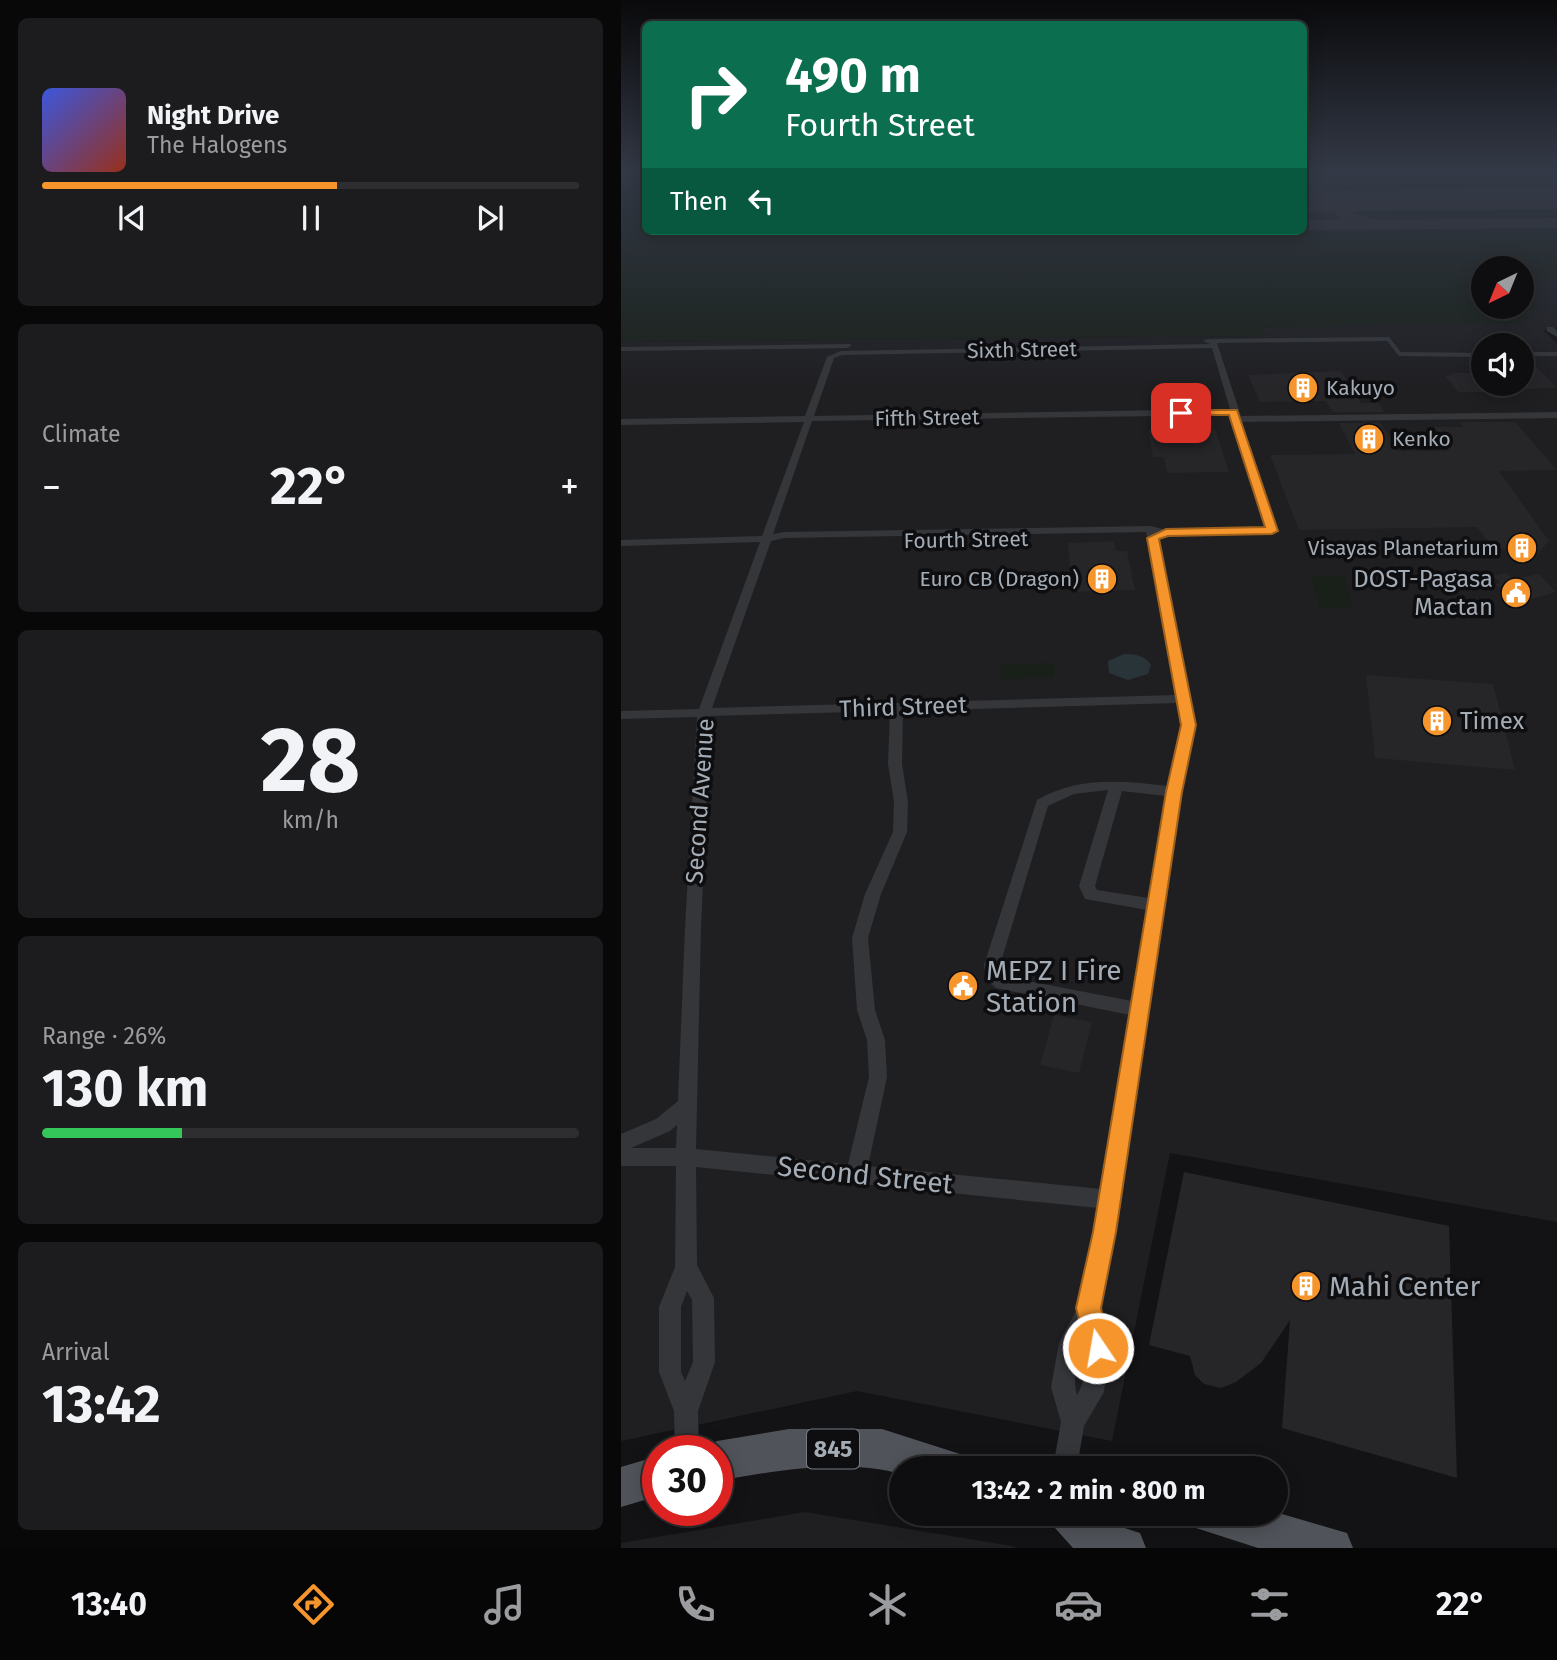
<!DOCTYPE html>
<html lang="en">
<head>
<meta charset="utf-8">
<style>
  :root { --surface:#0e0e10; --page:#1c1c1e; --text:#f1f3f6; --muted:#9b9c9f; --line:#2e2e30; --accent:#f5952b }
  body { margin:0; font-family:"Fira Sans",sans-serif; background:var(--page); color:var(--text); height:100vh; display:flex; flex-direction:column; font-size:26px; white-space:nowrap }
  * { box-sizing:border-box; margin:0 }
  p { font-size:23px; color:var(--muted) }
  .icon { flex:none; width:38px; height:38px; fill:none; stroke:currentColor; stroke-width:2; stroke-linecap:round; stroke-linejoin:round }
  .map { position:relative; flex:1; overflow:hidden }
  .details { display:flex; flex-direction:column; gap:18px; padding:18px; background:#080809; width:621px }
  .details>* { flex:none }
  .hud { position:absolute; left:21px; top:21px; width:665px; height:214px; border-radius:10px; box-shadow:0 4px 18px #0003,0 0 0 2px var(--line); background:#0b6e4f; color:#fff; overflow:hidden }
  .needle { width:46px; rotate:223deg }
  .tools { position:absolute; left:850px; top:256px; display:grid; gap:14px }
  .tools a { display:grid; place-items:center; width:63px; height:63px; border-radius:50%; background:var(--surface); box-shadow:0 4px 18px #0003,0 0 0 2px var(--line); font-size:35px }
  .speed { position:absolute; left:21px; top:1435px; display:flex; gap:14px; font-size:35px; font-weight:700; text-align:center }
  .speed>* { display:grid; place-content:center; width:91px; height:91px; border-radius:50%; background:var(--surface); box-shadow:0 4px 18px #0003,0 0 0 2px var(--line); line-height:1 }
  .speed .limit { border:10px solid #d22; background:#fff; color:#111 }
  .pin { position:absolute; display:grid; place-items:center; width:60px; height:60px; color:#fff; margin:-30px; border-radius:14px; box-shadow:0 4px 10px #0006 }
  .me { position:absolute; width:77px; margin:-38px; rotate:348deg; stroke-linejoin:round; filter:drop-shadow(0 0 5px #0008) }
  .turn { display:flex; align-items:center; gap:24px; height:147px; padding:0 28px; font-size:32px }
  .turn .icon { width:91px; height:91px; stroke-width:2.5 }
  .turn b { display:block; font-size:49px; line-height:60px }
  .then { display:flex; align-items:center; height:66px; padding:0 28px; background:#0003; gap:14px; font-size:26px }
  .big { font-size:52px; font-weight:700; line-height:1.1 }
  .details .tile { flex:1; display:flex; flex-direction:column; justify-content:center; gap:10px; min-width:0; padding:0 24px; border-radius:10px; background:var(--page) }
  .details .dial { align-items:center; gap:0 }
  .dial b { font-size:91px; line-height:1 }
  .song { display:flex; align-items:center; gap:21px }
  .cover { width:84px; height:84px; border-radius:10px; background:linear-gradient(135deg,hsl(230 70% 55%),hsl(10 70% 35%)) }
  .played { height:7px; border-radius:4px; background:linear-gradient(90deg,var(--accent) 55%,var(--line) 55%) }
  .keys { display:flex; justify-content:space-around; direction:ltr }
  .heat { display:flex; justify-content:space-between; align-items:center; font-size:38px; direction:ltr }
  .charge { height:10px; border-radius:5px; background:linear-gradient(90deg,#34c759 26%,var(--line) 0) }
  .trip { position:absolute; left:268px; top:1456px; width:399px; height:70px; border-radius:35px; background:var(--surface); box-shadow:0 4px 18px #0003,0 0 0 2px var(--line); font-weight:700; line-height:70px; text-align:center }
  .tabs { display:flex; height:112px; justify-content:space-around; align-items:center; background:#060606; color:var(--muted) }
  .tabs .icon { width:49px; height:49px }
  .tabs .active { color:var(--accent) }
  .tabs b { font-size:32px; color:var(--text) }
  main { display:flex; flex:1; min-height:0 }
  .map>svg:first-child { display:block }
  .built { fill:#1f1f22; fill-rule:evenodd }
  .green { fill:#192019 }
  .water { fill:#293439 }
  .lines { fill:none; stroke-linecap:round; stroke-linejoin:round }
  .taxiway { fill:#2d2e32; fill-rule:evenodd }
  .runway { fill:#2d2e32; fill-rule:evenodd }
  .building { fill:#262629 }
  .street { fill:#34363a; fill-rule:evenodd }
  .primary { fill:#505359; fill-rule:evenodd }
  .route { fill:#f5952b; stroke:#9f611c; stroke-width:2 }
  .labels { text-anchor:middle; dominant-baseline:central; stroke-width:7; stroke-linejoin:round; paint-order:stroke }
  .far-street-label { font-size:21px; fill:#a4acb6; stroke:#0e0e10 }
  .far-poi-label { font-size:21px; fill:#a4acb6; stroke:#0e0e10; text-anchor:start }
  .shield { fill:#0e0e10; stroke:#777d84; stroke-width:2 }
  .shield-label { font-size:23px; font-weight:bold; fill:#a4acb6 }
  .poi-label { font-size:24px; fill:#a4acb6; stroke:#0e0e10; text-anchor:end }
  .street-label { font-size:24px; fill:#a4acb6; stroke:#0e0e10 }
  .near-poi-label { font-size:28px; fill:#a4acb6; stroke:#0e0e10; text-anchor:start }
  .near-street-label { font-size:28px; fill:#a4acb6; stroke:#0e0e10 }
</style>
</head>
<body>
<main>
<section class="details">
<div class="tile">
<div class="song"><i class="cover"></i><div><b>Night Drive</b><p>The Halogens</p></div></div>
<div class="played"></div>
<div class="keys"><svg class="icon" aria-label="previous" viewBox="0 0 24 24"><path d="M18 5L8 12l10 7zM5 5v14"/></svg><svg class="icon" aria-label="pause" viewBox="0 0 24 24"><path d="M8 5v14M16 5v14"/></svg><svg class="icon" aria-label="next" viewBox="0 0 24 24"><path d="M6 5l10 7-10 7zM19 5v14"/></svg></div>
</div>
<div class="tile"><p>Climate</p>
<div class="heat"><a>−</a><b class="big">22°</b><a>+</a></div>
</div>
<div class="tile dial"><b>28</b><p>km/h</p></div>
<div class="tile"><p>Range · 26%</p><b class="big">130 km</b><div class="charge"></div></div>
<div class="tile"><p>Arrival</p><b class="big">13:42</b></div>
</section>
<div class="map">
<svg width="936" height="1548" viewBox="0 0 936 1548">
  <rect width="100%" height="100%" fill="#131315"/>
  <path class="built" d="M0 172H24V231H682L683 172H936V329L922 330 936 343V1222L549 1153 491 1441 236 1391 0 1441V342L644 336 0 340ZM863 268H901V306H863ZM863 345H901V383H863Z
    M184 1512 391 1546 396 1548H0V1543Z"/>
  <path class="green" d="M0 172H24V231L384 233 936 228V279H901V268H863V306H901V290L918 306 903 313 911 322 642 328 644 336 0 342Z
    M698 172H936V194H732L704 183Z
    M936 203V218C900 218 759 228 735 211L746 206 771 205Z
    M690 576H723L732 607H698Z
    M433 663V678L379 679 380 664Z"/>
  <path class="water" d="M503 654C513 654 524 655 530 665L527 674 507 680 488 673 487 661Z"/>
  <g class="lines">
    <path class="taxiway" d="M682 172H692L729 213 755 220 936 218V228L682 230V220H720L682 178Z"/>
    <path class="runway" d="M936 187V209L682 212V190Z"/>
  </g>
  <path class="building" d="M901 360H909L936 388 901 389Z
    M720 371 740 403H758L763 412H712L704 401 639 402 627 375Z
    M830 373H863V387L867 392H837L824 376 832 375Z
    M592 422 608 472 546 473 543 457H532L527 430H541L539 423Z
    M839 422H894L936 470 878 471 928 541 912 559 870 545 856 527 678 530 649 455 734 454 718 423H760L777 451H828L813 427H843Z
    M493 541 495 551H506L514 590 451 592 447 543Z
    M885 573 893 579 918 574 935 592 900 602 873 584 880 583 871 576Z
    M745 675 872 684 894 770 754 758Z
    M433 1015 471 1022 458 1073 419 1065Z
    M563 1172 828 1226 836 1478 661 1428 669 1320 640 1363 615 1382 600 1388 583 1384 574 1375 569 1356 528 1345Z"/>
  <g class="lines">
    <path class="street" d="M926 327H932L936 331V337L926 331Z
      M768 337 780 352 863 353V357L778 356 766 341 596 343 620 416 936 412V418L621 422 656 531 655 533 545 536 536 534 575 725 560 792 493 1232 479 1308 488 1348 483 1392 463 1426 456 1468H432L440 1422 430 1387 438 1343 458 1305 477 1208 75 1167 76 1265 93 1298 94 1362 77 1411 78 1451H54L53 1411 38 1372V1307L54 1267 55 1166H0V1134L35 1119 57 1101 64 928 76 717 0 719V711L78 709 139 542 0 546V540L141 536 183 422 0 425V419L184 416 206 357 220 351 589 344 582 341 586 339ZM591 348 609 409 193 416 213 358 221 355ZM611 415 645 528 545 530 530 526 163 532 152 534 191 421ZM525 532 556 695 91 708 150 541 163 538ZM557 703 561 725 547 786C501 781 458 776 416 800L363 965 366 981 375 988 509 1015 480 1189 247 1166 266 1077 264 1040 254 1010 247 938 260 894 286 832 287 802 281 764 282 711ZM269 711 267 764 273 802 272 832 244 894 231 938 236 1010 246 1040 248 1077 227 1164 75 1149 80 928 89 716ZM487 790 458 886 464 899 526 910 511 1001 386 977 380 973 379 965 427 806 453 794ZM501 791 545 796 528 898 476 890 474 886ZM56 1125 55 1148H10L49 1131ZM66 1291 71 1300 72 1362 64 1381 60 1372V1307ZM464 1338C467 1354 465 1381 456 1395 451 1380 456 1352 464 1338Z
      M229 344 230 346 226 348 0 351V347Z
      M901 352H936V356H901Z"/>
    <path class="primary" d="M168 1429H261L339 1454 345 1468H280V1474C224 1458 153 1471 96 1481V1451H81L96 1441Z
      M37 1456V1496L0 1507V1467Z
      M654 1512 726 1533 732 1548H637L575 1528 569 1514Z
      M428 1514H476L485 1522 519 1533 525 1548H452L434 1528Z"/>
  </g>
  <linearGradient id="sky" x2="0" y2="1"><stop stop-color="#0a0a0c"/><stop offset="0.44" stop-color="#333946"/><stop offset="1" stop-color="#333946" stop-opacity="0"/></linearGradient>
  <rect width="936" height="389" fill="url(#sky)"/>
  <path class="route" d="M560 410H616L657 531 651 534 547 536 538 539 575 725 561 792 495 1232 480 1308 490 1348 486 1357 477 1361 468 1357 455 1308 472 1232 545 792 560 725 526 538 545 529 644 527 608 415H556Z"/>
  <defs>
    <g id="building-disc" transform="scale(1.575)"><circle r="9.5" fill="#f5952b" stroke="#0e0e10"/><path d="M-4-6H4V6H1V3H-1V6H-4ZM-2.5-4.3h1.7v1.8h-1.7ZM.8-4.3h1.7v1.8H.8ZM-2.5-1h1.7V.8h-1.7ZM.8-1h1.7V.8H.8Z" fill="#fff"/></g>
    <g id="civic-disc" transform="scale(1.575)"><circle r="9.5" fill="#f5952b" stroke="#0e0e10"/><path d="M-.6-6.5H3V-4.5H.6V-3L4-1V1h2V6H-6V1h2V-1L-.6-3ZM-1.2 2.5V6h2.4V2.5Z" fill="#fff"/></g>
  </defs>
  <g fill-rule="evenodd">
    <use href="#building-disc" x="682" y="388"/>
    <use href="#building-disc" x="748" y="439"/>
    <use href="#building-disc" x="901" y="548"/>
    <use href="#building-disc" x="481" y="579"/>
    <use href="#civic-disc" x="895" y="593"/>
    <use href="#building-disc" x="816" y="721"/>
    <use href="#civic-disc" x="342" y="986"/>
    <use href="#building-disc" x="685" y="1286"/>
  </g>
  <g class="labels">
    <g class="far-street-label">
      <text transform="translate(401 350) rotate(-1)">Sixth Street</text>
      <text transform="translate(306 418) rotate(-1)">Fifth Street</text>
      <text transform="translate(345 540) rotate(-1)">Fourth Street</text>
    </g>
    <g class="far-poi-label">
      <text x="705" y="388">Kakuyo</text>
      <text x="771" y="439">Kenko</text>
      <text x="878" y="548" text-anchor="end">Visayas Planetarium</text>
      <text x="458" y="579" text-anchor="end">Euro CB (Dragon)</text>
    </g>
    <rect class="shield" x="186" y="1429.5" width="52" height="39" rx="5"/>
    <g class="shield-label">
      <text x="212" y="1449">845</text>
    </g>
    <g class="poi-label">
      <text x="872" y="579">DOST-Pagasa<tspan x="872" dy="28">Mactan</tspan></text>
      <text x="839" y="721" text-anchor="start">Timex</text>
    </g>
    <g class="street-label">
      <text transform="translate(282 707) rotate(-2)">Third Street</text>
      <text transform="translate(79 801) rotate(-86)">Second Avenue</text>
    </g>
    <g class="near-poi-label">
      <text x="365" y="970">MEPZ I Fire<tspan x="365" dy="32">Station</tspan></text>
      <text x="708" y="1286">Mahi Center</text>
    </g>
    <g class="near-street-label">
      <text transform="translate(244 1175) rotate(6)">Second Street</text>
    </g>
  </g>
</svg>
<div class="tools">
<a><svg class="needle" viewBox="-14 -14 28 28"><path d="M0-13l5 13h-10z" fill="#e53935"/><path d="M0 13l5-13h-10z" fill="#9b9c9f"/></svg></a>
<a><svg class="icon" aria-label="sound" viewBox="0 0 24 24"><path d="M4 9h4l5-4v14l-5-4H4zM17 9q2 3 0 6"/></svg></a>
</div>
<div class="speed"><div class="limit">30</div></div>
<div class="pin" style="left:560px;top:413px;background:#d93025"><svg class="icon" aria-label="arrive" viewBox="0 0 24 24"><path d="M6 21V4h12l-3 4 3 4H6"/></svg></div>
<svg class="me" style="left:477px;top:1348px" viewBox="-20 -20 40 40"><circle r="17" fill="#f5952b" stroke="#fff" stroke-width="3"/><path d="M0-11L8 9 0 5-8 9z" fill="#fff"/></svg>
<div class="trip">13:42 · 2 min · 800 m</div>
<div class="hud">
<div class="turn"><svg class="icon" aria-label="right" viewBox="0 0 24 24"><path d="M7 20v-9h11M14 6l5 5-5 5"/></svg><div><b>490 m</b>Fourth Street</div></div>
<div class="then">Then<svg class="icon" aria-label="left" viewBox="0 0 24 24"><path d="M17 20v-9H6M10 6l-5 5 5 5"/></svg></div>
</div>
</div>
</main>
<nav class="tabs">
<b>13:40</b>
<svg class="icon active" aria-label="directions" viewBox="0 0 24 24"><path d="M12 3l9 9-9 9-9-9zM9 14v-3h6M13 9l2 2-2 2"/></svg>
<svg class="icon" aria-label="music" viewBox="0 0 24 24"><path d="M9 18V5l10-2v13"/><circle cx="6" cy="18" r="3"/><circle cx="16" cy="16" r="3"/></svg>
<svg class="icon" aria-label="phone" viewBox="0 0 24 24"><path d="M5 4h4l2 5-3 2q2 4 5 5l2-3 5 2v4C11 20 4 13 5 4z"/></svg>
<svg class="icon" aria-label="climate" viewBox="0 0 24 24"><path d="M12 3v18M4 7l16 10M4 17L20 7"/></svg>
<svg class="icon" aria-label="car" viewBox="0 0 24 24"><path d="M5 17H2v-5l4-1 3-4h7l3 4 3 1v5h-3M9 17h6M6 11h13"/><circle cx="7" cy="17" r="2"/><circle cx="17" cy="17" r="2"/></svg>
<svg class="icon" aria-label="filters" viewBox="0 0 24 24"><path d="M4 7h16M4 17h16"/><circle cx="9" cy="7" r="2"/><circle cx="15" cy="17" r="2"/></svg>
<b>22°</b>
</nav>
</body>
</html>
